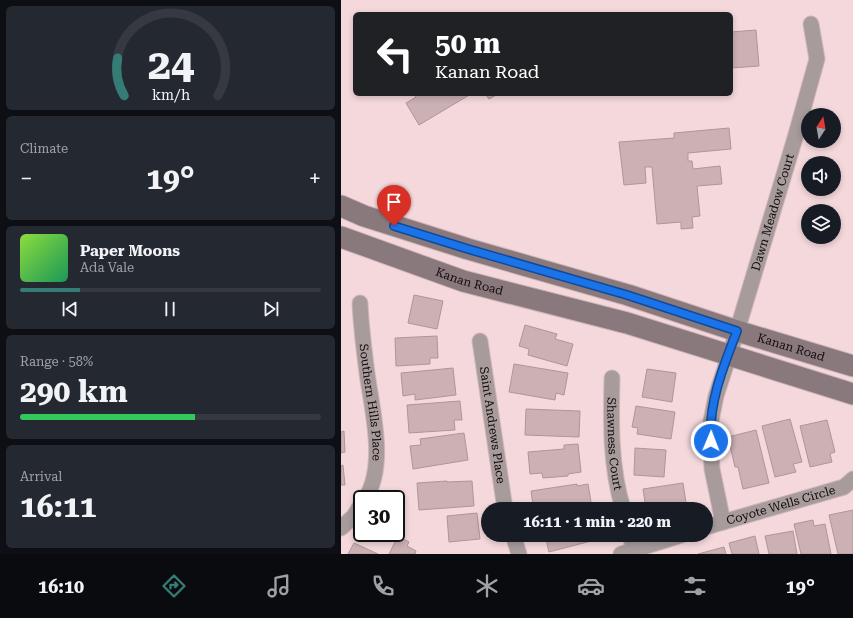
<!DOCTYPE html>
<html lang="en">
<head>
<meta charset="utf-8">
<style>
  :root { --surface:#171b24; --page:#242831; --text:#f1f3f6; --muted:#9ea1a6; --line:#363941; --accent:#347c75 }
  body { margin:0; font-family:"Roboto Serif",serif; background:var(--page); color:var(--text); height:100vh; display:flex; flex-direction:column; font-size:15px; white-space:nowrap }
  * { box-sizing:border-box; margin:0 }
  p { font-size:13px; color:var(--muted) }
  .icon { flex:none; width:22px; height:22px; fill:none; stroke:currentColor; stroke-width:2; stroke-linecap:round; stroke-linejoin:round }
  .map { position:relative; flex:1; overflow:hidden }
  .panel { display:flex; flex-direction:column; gap:6px; padding:6px; background:#0d0f14; width:341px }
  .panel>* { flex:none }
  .banner { position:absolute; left:12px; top:12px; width:380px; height:84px; border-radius:6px; box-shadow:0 2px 6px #0003; background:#202124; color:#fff; overflow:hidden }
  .needle { width:26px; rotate:11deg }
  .buttons { position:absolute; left:460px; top:108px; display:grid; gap:8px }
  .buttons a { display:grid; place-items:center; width:40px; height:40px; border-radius:50%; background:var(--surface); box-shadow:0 2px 6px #0003; font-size:20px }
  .speed { position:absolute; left:12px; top:490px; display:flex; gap:8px; font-size:20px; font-weight:700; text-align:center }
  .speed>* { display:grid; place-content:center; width:52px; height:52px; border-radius:50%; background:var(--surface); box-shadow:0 2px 6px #0003; line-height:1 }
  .speed .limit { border:2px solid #111; border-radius:6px; background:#fff; color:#111 }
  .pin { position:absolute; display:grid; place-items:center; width:34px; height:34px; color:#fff; margin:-41px -17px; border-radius:50% 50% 50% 0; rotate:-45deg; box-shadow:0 0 4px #0007 }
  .pin .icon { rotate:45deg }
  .me { position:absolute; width:44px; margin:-22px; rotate:1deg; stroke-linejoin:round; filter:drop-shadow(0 0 3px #0008) }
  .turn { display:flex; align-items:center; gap:14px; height:84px; padding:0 16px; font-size:18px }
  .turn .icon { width:52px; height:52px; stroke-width:2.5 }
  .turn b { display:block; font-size:28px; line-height:34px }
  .big { font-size:30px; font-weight:700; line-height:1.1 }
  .panel .tile { flex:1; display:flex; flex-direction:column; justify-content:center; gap:6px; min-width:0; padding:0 14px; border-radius:6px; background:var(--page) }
  .panel .dial { align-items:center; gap:0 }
  .dial svg { height:104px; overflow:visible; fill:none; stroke:var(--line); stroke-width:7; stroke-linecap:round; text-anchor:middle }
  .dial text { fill:var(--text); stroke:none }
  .song { display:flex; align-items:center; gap:12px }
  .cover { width:48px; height:48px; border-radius:6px; background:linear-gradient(135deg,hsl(90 70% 55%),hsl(150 70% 35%)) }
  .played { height:4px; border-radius:2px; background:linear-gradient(90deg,var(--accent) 20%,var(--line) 20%) }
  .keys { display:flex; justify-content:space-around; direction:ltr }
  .heat { display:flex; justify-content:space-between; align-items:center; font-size:22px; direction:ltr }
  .charge { height:6px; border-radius:3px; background:linear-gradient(90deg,#34c759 58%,var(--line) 0) }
  .trip { position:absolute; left:140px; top:502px; width:232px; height:40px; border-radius:20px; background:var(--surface); box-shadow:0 2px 6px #0003; font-weight:700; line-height:40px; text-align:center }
  .tab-bar { display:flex; height:64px; justify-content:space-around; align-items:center; background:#090b0e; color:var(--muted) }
  .tab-bar .icon { width:28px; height:28px }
  .tab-bar .on { color:var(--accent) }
  .tab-bar b { font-size:18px; color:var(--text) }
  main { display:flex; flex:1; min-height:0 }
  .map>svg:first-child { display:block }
  .building { fill:#cbb0b4; stroke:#af9599 }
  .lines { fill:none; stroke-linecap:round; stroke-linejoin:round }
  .street-casing { stroke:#d0b7bb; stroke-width:17 }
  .secondary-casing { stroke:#d0b7bb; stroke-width:23 }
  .street { stroke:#a79b9c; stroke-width:15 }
  .secondary { stroke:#8a797c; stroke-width:21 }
  .route-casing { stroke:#114b97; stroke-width:10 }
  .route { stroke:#1a73e8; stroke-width:7 }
  .labels { text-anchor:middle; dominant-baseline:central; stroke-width:3; stroke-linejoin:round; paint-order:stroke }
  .street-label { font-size:12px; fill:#12090b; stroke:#fff }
</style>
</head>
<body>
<main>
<section class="panel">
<div class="tile dial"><svg viewBox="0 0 100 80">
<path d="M14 69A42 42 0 1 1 86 69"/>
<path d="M14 69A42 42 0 0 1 9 40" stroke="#347c75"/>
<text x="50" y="56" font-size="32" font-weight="700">24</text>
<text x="50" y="72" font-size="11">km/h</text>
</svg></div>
<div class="tile"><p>Climate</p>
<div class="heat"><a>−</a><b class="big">19°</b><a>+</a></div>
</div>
<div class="tile">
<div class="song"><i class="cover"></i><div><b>Paper Moons</b><p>Ada Vale</p></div></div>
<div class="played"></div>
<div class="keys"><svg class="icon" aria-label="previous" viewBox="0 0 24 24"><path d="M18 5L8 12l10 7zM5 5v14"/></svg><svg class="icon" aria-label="pause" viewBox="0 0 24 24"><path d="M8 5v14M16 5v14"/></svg><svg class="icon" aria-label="next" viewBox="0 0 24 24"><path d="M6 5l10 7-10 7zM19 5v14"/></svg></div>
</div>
<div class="tile"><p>Range · 58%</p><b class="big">290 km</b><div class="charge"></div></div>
<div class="tile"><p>Arrival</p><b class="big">16:11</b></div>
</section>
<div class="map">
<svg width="512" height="554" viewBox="0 0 512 554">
  <rect width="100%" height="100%" fill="#f4d8dc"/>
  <path class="building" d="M415 30 418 66 390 68V32Z
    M73 94H130L78 125 65 103 75 97Z
    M144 94H157L148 99Z
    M388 128 390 149 347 153V161H351L352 169 379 166 381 184 356 186 359 216 351 217 352 228 340 229V222L316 224 311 167H304L305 183 283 185 278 142 333 138V133Z
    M73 295 102 301 96 329 67 323Z
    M184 325 216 334 214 339 232 344 226 366 187 355 188 349 178 346Z
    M96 336 97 358H89V364L55 366 54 338Z
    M173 364 227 373 223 395 215 393 214 400 168 392Z
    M112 368 115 395 74 400V394L62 396 60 373Z
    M306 369 335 373 331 402 301 397Z
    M119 401 121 420H113L114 430 68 433 66 405Z
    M295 406 334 412 330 439 296 434 297 428 291 427Z
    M185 409 239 411 238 437 184 435Z
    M449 419 461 462 452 464 455 472 434 477 421 426Z
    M486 420 494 452 489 454 491 462 469 467 459 426Z
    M415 430 428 483 402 489 397 467H394L387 437Z
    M3 431 4 452 0 453V432Z
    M123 433 127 460 72 469 69 446 80 445 79 439Z
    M237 444 240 472 227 474V476L202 478 201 473 189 474 187 452 223 449V445Z
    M294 448 325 450 323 477 293 475Z
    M2 465 4 485H0V466Z
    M106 481V482L131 481 133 506 78 510 76 483Z
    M342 483 346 509H305L302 489Z
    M236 484V486L247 484 251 508 198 509 197 504 192 505 190 491Z
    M512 510V554H497L488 515Z
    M136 513 139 539 108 542 106 516Z
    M472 520 473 526 484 524 490 554H460L453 524Z
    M452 531 456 554H428L424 536Z
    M204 535H257L258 539 208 552Z
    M57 536 68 542 66 546 75 551 74 554H48Z
    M414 536 418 554H391L388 543Z
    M13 543 37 554H7Z
    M383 547 385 554H357Z"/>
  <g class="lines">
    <g class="street-casing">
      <g id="street">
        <path id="s1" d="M19 303C20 327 23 350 26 373 31 410 46 466 24 499"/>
        <path id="s2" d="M139 341 164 509"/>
        <path id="s3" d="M271 378C270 423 269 465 282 509"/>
        <path id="s4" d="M382 522 371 469 369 426 375 396 396 331 454 138 476 59 470 24"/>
        <path id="s5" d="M365 527 503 487 512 479"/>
        <path d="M0 528 13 516 21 503"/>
        <path d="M172 535 178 554"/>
        <path d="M289 535 293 550"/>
        <path d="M280 554 341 535"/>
      </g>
    </g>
    <g class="secondary-casing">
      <g id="secondary">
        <path id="s6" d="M0 206 23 216 127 249 287 295 396 331 512 366"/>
        <path id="s7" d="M0 237 122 281 286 323 512 394"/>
      </g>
    </g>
    <use href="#street" class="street"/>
    <use href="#secondary" class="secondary"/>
  </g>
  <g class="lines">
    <g class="route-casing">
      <path id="route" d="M53 226 127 249 286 295 396 331C383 365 367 403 370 441"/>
    </g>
    <use href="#route" class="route"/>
  </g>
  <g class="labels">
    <g class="street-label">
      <text stroke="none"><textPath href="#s4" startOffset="320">Dawn Meadow Court</textPath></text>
      <text stroke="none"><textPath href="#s7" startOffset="136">Kanan Road</textPath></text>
      <text stroke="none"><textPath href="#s6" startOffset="472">Kanan Road</textPath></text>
      <text stroke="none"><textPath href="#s1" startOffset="100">Southern Hills Place</textPath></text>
      <text stroke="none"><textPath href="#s2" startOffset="85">Saint Andrews Place</textPath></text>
      <text stroke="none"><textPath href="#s3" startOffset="66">Shawness Court</textPath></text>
      <text stroke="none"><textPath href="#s5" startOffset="78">Coyote Wells Circle</textPath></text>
    </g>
  </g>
</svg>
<div class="buttons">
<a><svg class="needle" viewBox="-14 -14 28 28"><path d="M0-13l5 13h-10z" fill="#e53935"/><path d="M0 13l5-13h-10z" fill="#9ea1a6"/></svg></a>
<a><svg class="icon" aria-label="sound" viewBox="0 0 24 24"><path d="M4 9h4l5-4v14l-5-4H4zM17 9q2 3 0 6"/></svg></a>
<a><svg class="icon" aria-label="layers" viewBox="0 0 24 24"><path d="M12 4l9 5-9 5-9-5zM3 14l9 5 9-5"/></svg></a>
</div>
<div class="speed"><div class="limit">30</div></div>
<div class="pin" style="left:53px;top:226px;background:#d93025"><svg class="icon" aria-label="arrive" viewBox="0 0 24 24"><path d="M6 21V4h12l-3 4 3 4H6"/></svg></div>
<svg class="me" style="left:370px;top:441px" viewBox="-20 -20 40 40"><circle r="17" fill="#1a73e8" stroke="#fff" stroke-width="3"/><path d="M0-11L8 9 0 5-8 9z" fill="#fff"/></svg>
<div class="trip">16:11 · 1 min · 220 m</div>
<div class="banner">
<div class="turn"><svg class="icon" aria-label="left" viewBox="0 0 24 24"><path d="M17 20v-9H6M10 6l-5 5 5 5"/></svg><div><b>50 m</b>Kanan Road</div></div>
</div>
</div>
</main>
<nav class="tab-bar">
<b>16:10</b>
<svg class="icon on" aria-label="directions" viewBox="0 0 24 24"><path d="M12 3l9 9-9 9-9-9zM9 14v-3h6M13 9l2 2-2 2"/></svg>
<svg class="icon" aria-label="music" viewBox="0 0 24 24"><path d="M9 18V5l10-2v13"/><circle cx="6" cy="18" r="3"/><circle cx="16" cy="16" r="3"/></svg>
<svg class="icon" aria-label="phone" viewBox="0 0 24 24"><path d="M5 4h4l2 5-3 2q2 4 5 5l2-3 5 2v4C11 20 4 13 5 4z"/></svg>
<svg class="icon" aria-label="climate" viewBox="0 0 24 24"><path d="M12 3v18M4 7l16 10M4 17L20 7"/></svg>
<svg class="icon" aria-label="car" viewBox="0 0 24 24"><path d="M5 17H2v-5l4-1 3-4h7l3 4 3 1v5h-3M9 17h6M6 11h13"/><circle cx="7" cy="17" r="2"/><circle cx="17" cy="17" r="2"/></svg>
<svg class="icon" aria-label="filters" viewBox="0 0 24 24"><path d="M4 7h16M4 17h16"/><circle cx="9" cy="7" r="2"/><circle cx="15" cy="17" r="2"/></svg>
<b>19°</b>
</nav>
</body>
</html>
